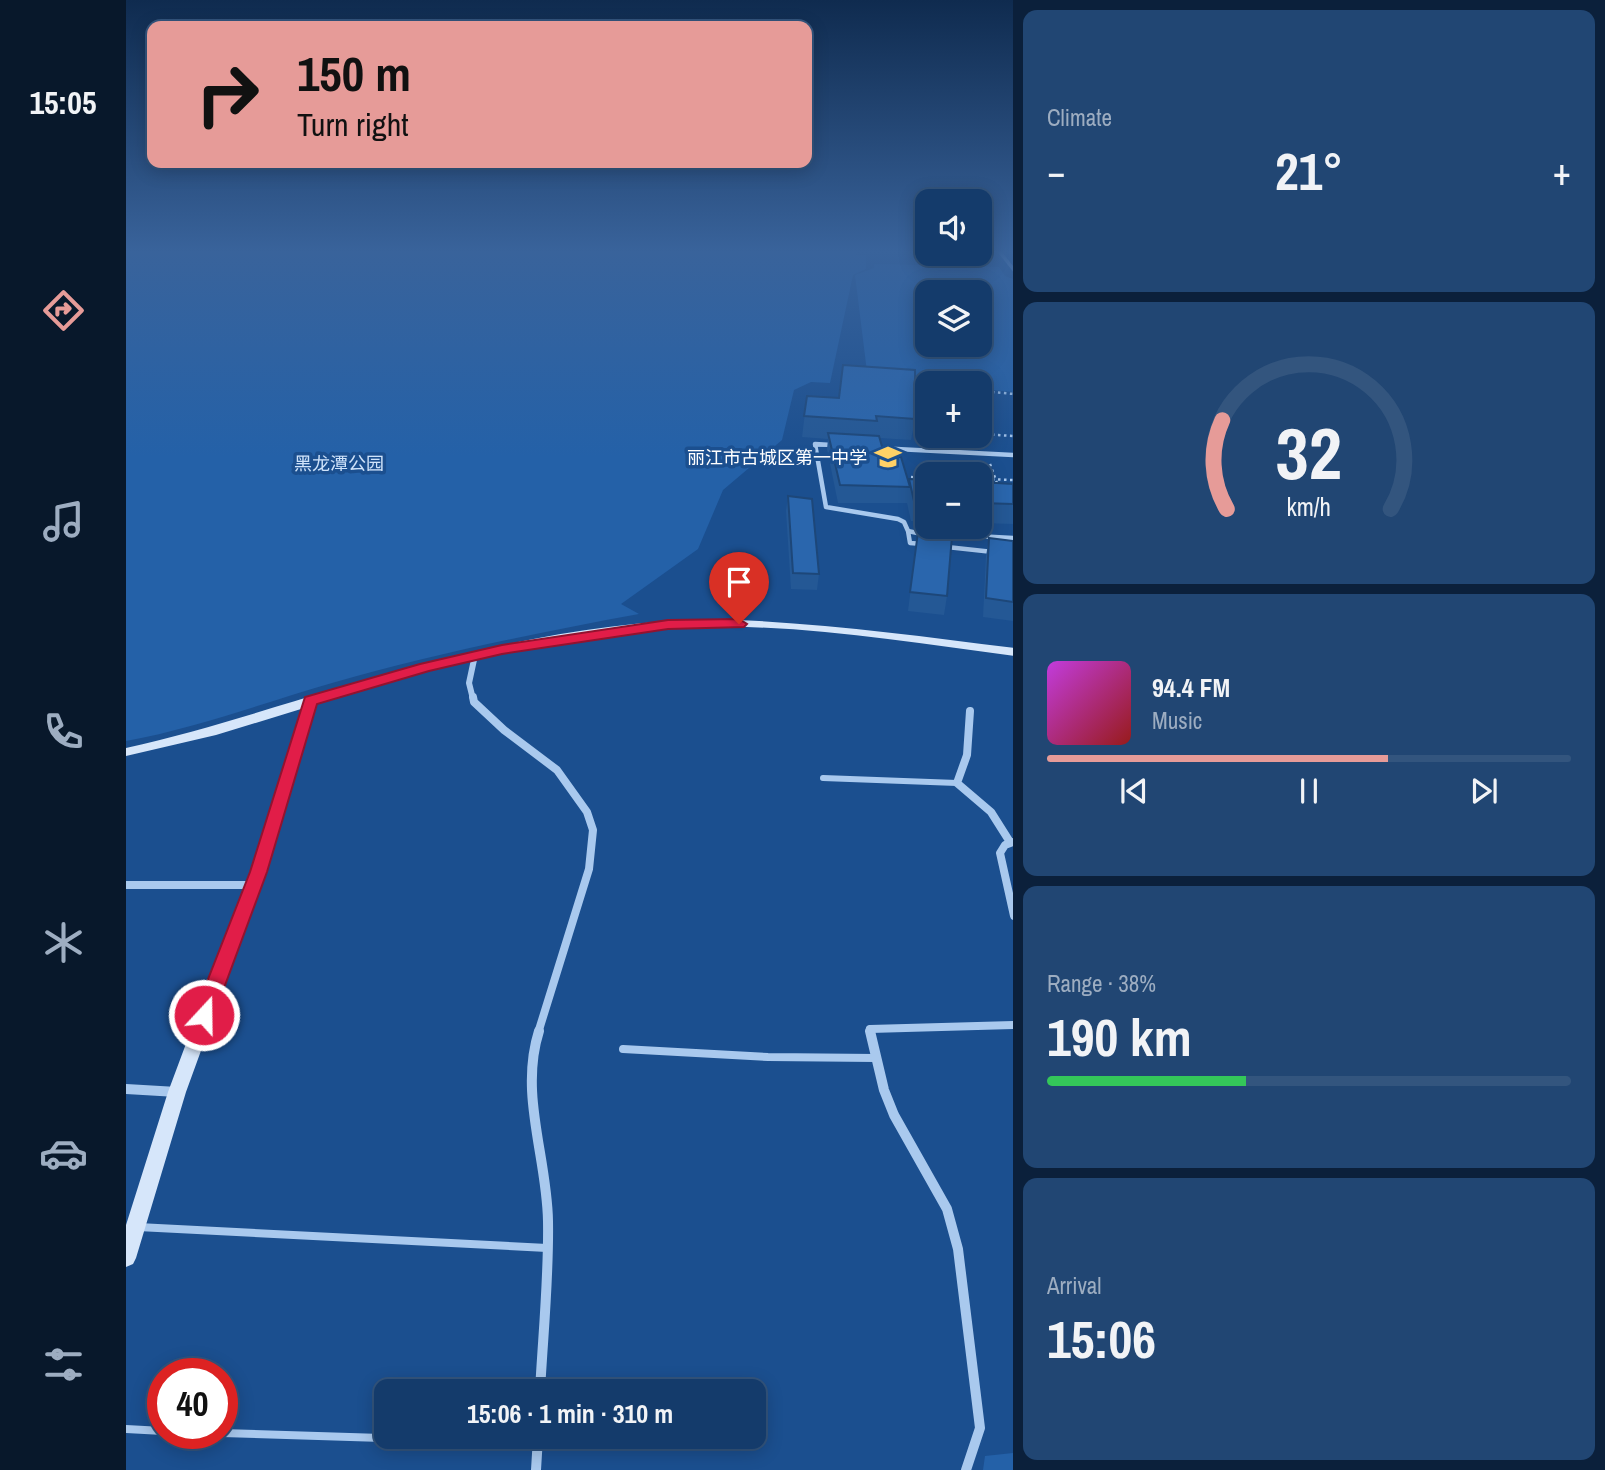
<!DOCTYPE html>
<html lang="en">
<head>
<meta charset="utf-8">
<style>
  :root { --surface:#143b6b; --page:#214673; --text:#f1f3f6; --muted:#9dadc1; --line:#33557e; --accent:#e69b98 }
  body { margin:0; font-family:"Archivo Narrow","Noto Sans SC",sans-serif; background:var(--page); color:var(--text); height:100vh; display:flex; flex-direction:column; font-size:26px; white-space:nowrap }
  * { box-sizing:border-box; margin:0 }
  p { font-size:23px; color:var(--muted) }
  .icon { flex:none; width:38px; height:38px; fill:none; stroke:currentColor; stroke-width:2; stroke-linecap:round; stroke-linejoin:round }
  .map { position:relative; flex:1; overflow:hidden }
  .panel { display:flex; flex-direction:column; gap:10px; padding:10px; background:#0b203b; width:592px }
  .panel>* { flex:none }
  .hud { position:absolute; left:21px; top:21px; width:665px; height:147px; border-radius:14px; box-shadow:0 4px 18px #0003,0 0 0 2px var(--line); background:#e69b98; color:#111; overflow:hidden }
  .controls { position:absolute; left:789px; top:189px; display:grid; gap:14px }
  .controls a { display:grid; place-items:center; width:77px; height:77px; border-radius:14px; background:var(--surface); box-shadow:0 4px 18px #0003,0 0 0 2px var(--line); font-size:35px }
  .speed { position:absolute; left:21px; top:1358px; display:flex; gap:14px; font-size:35px; font-weight:700; text-align:center }
  .speed>* { display:grid; place-content:center; width:91px; height:91px; border-radius:50%; background:var(--surface); box-shadow:0 4px 18px #0003,0 0 0 2px var(--line); line-height:1 }
  .speed .limit { border:10px solid #d22; background:#fff; color:#111 }
  .pin { position:absolute; display:grid; place-items:center; width:60px; height:60px; color:#fff; margin:-72px -30px; border-radius:50% 50% 50% 0; rotate:-45deg; box-shadow:0 0 7px #0007 }
  .pin .icon { rotate:45deg }
  .me { position:absolute; width:77px; margin:-38px; rotate:21deg; stroke-linejoin:round; filter:drop-shadow(0 0 5px #0008) }
  .turn { display:flex; align-items:center; gap:24px; height:147px; padding:0 35px; font-size:32px }
  .turn .icon { width:91px; height:91px; stroke-width:2.5 }
  .turn b { display:block; font-size:49px; line-height:60px }
  .big { font-size:52px; font-weight:700; line-height:1.1 }
  .panel .tile { flex:1; display:flex; flex-direction:column; justify-content:center; gap:10px; min-width:0; padding:0 24px; border-radius:14px; background:var(--page) }
  .panel .dial { align-items:center; gap:0 }
  .dial svg { height:182px; overflow:visible; fill:none; stroke:var(--line); stroke-width:7; stroke-linecap:round; text-anchor:middle }
  .dial text { fill:var(--text); stroke:none }
  .song { display:flex; align-items:center; gap:21px }
  .cover { width:84px; height:84px; border-radius:10px; background:linear-gradient(135deg,hsl(290 70% 55%),hsl(0 70% 35%)) }
  .played { height:7px; border-radius:4px; background:linear-gradient(90deg,var(--accent) 65%,var(--line) 65%) }
  .keys { display:flex; justify-content:space-around; direction:ltr }
  .heat { display:flex; justify-content:space-between; align-items:center; font-size:38px; direction:ltr }
  .charge { height:10px; border-radius:5px; background:linear-gradient(90deg,#34c759 38%,var(--line) 0) }
  .trip { position:absolute; left:248px; top:1379px; width:392px; height:70px; border-radius:14px; background:var(--surface); box-shadow:0 4px 18px #0003,0 0 0 2px var(--line); font-weight:700; line-height:70px; text-align:center }
  main { display:flex; flex:1; min-height:0 }
  .tab-bar { display:flex; flex-direction:column; width:126px; justify-content:space-around; align-items:center; background:#08182b; color:var(--muted) }
  .tab-bar .icon { width:49px; height:49px }
  .tab-bar .on { color:var(--accent) }
  .tab-bar b { font-size:32px; color:var(--text) }
  .map>svg:first-child { display:block }
  .green { fill:#2461a8; fill-rule:evenodd }
  .lines { fill:none; stroke-linecap:round; stroke-linejoin:round }
  .path { stroke:#a9c9ee; stroke-width:2.5; stroke-dasharray:2.5 3.5; stroke-linecap:butt }
  .lane-far3 { stroke:#a9c9ee; stroke-width:3.5 }
  .lane-far2 { stroke:#a9c9ee; stroke-width:4.5 }
  .lane-far1 { stroke:#a9c9ee; stroke-width:6 }
  .lane { stroke:#a9c9ee; stroke-width:8 }
  .street-far2 { stroke:#a9c9ee; stroke-width:6 }
  .street-far1 { stroke:#a9c9ee; stroke-width:8 }
  .street { stroke:#a9c9ee; stroke-width:10 }
  .secondary { fill:#d6e6fa; fill-rule:evenodd }
  .wall { fill:#245895 }
  .building { fill:#2a66ad; stroke:#1d4779; stroke-width:2 }
  .route { fill:#e11d48; stroke:#92132f; stroke-width:2 }
  .labels { text-anchor:middle; dominant-baseline:central; stroke-width:7; stroke-linejoin:round; paint-order:stroke }
  .far-poi-label { font-size:18px; fill:#fff; stroke:#1b4f8f; text-anchor:end }
  .far-park-label { font-size:18px; fill:#cfe3fa; stroke:#1b4f8f }
</style>
</head>
<body>
<main>
<nav class="tab-bar">
<b>15:05</b>
<svg class="icon on" aria-label="directions" viewBox="0 0 24 24"><path d="M12 3l9 9-9 9-9-9zM9 14v-3h6M13 9l2 2-2 2"/></svg>
<svg class="icon" aria-label="music" viewBox="0 0 24 24"><path d="M9 18V5l10-2v13"/><circle cx="6" cy="18" r="3"/><circle cx="16" cy="16" r="3"/></svg>
<svg class="icon" aria-label="phone" viewBox="0 0 24 24"><path d="M5 4h4l2 5-3 2q2 4 5 5l2-3 5 2v4C11 20 4 13 5 4z"/></svg>
<svg class="icon" aria-label="climate" viewBox="0 0 24 24"><path d="M12 3v18M4 7l16 10M4 17L20 7"/></svg>
<svg class="icon" aria-label="car" viewBox="0 0 24 24"><path d="M5 17H2v-5l4-1 3-4h7l3 4 3 1v5h-3M9 17h6M6 11h13"/><circle cx="7" cy="17" r="2"/><circle cx="17" cy="17" r="2"/></svg>
<svg class="icon" aria-label="filters" viewBox="0 0 24 24"><path d="M4 7h16M4 17h16"/><circle cx="9" cy="7" r="2"/><circle cx="15" cy="17" r="2"/></svg>
</nav>
<div class="map">
<svg width="888" height="1470" viewBox="0 0 888 1470">
  <rect width="100%" height="100%" fill="#1b4f8f"/>
  <path class="green" d="M0 251H731L730 255H740V269L727 275 704 383 685 382 668 390 656 440 597 490 572 549 495 604 513 614C409 633 307 654 206 683 137 703 70 728 0 741Z
    M748 264 873 267 879 276 887 279V392L854 389V383L801 385 742 380 729 275 748 268ZM802 292H854V345H802Z
    M887 1453V1470H857L859 1456Z"/>
  <g class="lines">
    <path class="path" d="M786 385 802 387
      M854 391 888 394
      M854 434 888 436
      M864 464 872 486
      M785 477 802 478
      M854 479 888 480"/>
    <path class="lane-far3" d="M873 251 888 270
      M689 445H706"/>
    <path class="lane-far2" d="M706 445 689 444 700 507 772 519 778 522 782 531 796 534
      M751 448 888 455
      M782 531 784 543 797 544
      M813 534 888 538
      M821 547 867 552"/>
    <path class="lane-far1" d="M697 778 831 783"/>
    <path class="lane" d="M497 1049 642 1057 750 1058
      M12 1227 421 1248
      M0 1429 37 1431
      M96 1433 412 1443"/>
    <path class="street-far2" d="M347 699 343 683 349 655"/>
    <path class="street-far1" d="M347 697 348 702 378 730 431 770 461 812 467 830 463 869 412 1033
      M844 711 841 755 831 783 865 812 884 842
      M887 842 879 845 874 853 888 916
      M0 885H127
      M745 1033 744 1029 888 1025"/>
    <path class="street" d="M413 1031C393 1094 421 1157 422 1221 423 1277 417 1335 414 1391
      M744 1031 758 1090 768 1115 821 1209 832 1249 854 1428 840 1470
      M0 1089 51 1092
      M410 1470 412 1437"/>
    <path class="secondary" d="M588 619C689 622 788 635 888 648V656C774 641 658 621 543 628 422 635 304 668 190 704L140 872 60 1092 10 1258 7 1264 0 1267V1225L42 1092 124 872 175 709 90 735 0 756V748C99 726 193 691 290 666 388 640 487 621 588 619Z"/>
  </g>
  <path class="wall" d="M681 396 789 419 785 440 754 438 759 457 783 483V479L802 480V521H785L781 503H712L701 449 702 439 676 437Z
    M854 482 887 484V527V524L854 523Z
    M662 496 693 574 691 590 665 589 660 511Z
    M792 532 821 596 818 615 782 611Z
    M863 538 887 541V621L857 617 860 556Z"/>
  <path class="building" d="M717 365 789 370V419L750 416 751 421 678 416 681 396 713 398Z
    M702 433 753 436 759 457H775L784 487 714 485Z
    M783 479 802 480V501H788Z
    M854 482 887 484V504L854 503Z
    M662 496 686 499 693 574 667 573Z
    M792 532 826 536 821 596 784 592Z
    M863 538 887 541V602L860 598Z"/>
  <linearGradient id="sky" x2="0" y2="1"><stop stop-color="#0f2b4f"/><stop offset="0.55" stop-color="#39639b"/><stop offset="1" stop-color="#39639b" stop-opacity="0"/></linearGradient>
  <rect width="888" height="457" fill="url(#sky)"/>
  <path class="route" d="M613 619 621 624 618 627 542 629 376 654 303 671 191 704 141 872 88 1015 85 1020 78 1022 71 1020 68 1015 124 872 179 697 294 664 376 645 542 620Z"/>
  <defs>
    <g id="school-bare" transform="scale(2.1)"><path d="M0-5L7-2L0 1L-7-2ZM-4 1L0 2.5L4 1V4Q0 6-4 4Z" fill="#ffd166" stroke="#1b4f8f" stroke-width="2.5" paint-order="stroke"/></g>
  </defs>
  <g fill-rule="evenodd">
    <use href="#school-bare" x="762" y="457"/>
  </g>
  <g class="labels">
    <g class="far-poi-label">
      <text x="741" y="457">丽江市古城区第一中学</text>
    </g>
    <g class="far-park-label">
      <text x="213" y="463">黑龙潭公园</text>
    </g>
  </g>
</svg>
<div class="controls">
<a><svg class="icon" aria-label="sound" viewBox="0 0 24 24"><path d="M4 9h4l5-4v14l-5-4H4zM17 9q2 3 0 6"/></svg></a>
<a><svg class="icon" aria-label="layers" viewBox="0 0 24 24"><path d="M12 4l9 5-9 5-9-5zM3 14l9 5 9-5"/></svg></a>
<a>+</a>
<a>−</a>
</div>
<div class="speed"><div class="limit">40</div></div>
<div class="pin" style="left:613px;top:624px;background:#d93025"><svg class="icon" aria-label="arrive" viewBox="0 0 24 24"><path d="M6 21V4h12l-3 4 3 4H6"/></svg></div>
<svg class="me" style="left:78px;top:1015px" viewBox="-20 -20 40 40"><circle r="17" fill="#e11d48" stroke="#fff" stroke-width="3"/><path d="M0-11L8 9 0 5-8 9z" fill="#fff"/></svg>
<div class="trip">15:06 · 1 min · 310 m</div>
<div class="hud">
<div class="turn"><svg class="icon" aria-label="right" viewBox="0 0 24 24"><path d="M7 20v-9h11M14 6l5 5-5 5"/></svg><div><b>150 m</b>Turn right</div></div>
</div>
</div>
<section class="panel">
<div class="tile"><p>Climate</p>
<div class="heat"><a>−</a><b class="big">21°</b><a>+</a></div>
</div>
<div class="tile dial"><svg viewBox="0 0 100 80">
<path d="M14 69A42 42 0 1 1 86 69"/>
<path d="M14 69A42 42 0 0 1 12 30" stroke="#e69b98"/>
<text x="50" y="56" font-size="32" font-weight="700">32</text>
<text x="50" y="72" font-size="11">km/h</text>
</svg></div>
<div class="tile">
<div class="song"><i class="cover"></i><div><b>94.4 FM</b><p>Music</p></div></div>
<div class="played"></div>
<div class="keys"><svg class="icon" aria-label="previous" viewBox="0 0 24 24"><path d="M18 5L8 12l10 7zM5 5v14"/></svg><svg class="icon" aria-label="pause" viewBox="0 0 24 24"><path d="M8 5v14M16 5v14"/></svg><svg class="icon" aria-label="next" viewBox="0 0 24 24"><path d="M6 5l10 7-10 7zM19 5v14"/></svg></div>
</div>
<div class="tile"><p>Range · 38%</p><b class="big">190 km</b><div class="charge"></div></div>
<div class="tile"><p>Arrival</p><b class="big">15:06</b></div>
</section>
</main>
</body>
</html>
